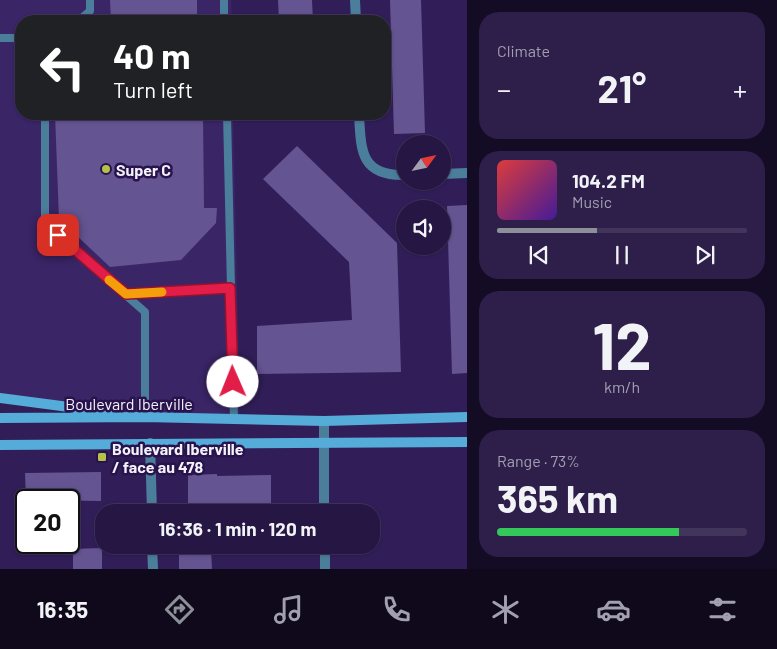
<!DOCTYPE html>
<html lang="en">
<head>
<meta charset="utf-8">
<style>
  :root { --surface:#251643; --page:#2d1f4a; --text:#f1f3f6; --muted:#a39fb2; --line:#42355c; --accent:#8c9099 }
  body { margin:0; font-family:Barlow,sans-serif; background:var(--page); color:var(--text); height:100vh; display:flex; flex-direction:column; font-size:19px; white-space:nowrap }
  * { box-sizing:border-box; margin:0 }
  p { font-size:16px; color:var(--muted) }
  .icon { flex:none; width:28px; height:28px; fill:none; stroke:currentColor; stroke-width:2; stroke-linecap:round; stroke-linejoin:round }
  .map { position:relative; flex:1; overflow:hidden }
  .panel { display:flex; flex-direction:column; gap:12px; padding:12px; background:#140c25; width:310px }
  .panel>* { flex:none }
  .hud { position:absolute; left:15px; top:15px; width:376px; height:105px; border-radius:20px; box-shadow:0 1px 4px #0004,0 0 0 1px var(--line); background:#202124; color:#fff; overflow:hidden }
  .needle { width:32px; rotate:57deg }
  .fabs { position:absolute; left:396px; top:135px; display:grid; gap:10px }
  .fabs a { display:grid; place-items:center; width:55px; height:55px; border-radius:50%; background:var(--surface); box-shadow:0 1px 4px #0004,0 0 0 1px var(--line); font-size:25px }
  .speed { position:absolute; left:15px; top:489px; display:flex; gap:10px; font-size:25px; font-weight:700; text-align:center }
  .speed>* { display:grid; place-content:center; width:65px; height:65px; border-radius:50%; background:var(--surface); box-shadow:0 1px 4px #0004,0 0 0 1px var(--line); line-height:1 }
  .speed .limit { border:2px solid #111; border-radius:8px; background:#fff; color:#111 }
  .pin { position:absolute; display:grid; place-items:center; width:42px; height:42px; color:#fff; margin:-21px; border-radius:10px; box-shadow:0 2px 8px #0006 }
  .me { position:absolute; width:55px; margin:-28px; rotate:359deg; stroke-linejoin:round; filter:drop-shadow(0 0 4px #0008) }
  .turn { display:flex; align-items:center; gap:18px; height:105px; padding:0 15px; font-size:22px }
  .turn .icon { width:65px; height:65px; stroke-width:2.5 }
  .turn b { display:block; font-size:35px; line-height:42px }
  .big { font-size:38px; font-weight:700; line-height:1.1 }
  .panel .card { flex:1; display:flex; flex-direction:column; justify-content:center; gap:8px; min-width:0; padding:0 18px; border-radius:20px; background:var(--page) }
  .panel .dial { align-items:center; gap:0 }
  .dial b { font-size:65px; line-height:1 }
  .song { display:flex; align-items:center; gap:15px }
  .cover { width:60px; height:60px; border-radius:8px; background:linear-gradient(135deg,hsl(0 70% 55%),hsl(260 70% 35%)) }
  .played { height:5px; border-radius:2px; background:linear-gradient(90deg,var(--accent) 40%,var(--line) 40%) }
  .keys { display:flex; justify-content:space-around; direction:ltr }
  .heat { display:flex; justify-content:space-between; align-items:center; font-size:28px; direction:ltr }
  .charge { height:8px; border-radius:4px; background:linear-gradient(90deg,#34c759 73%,var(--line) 0) }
  .trip { position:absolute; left:95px; top:504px; width:285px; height:50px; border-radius:20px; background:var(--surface); box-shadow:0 1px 4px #0004,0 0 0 1px var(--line); font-weight:700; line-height:50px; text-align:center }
  .tabs { display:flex; height:80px; justify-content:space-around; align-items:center; background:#0f091b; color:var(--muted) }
  .tabs .icon { width:35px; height:35px }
  .tabs .on { color:var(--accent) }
  .tabs b { font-size:22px; color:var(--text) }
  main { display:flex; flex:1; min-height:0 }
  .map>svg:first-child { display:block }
  .built { fill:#3a2567 }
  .building { fill:#645491 }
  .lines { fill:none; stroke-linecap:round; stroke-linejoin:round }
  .lane { stroke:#4b7e9b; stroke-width:8 }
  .street { stroke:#4b7e9b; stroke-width:10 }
  .secondary { stroke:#56acd9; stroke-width:10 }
  .route-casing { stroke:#92132f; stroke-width:12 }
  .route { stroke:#e11d48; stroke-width:9 }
  .slow { stroke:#f59e0b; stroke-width:9 }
  .poi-dot { fill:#b6c149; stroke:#28134d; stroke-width:2 }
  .labels { text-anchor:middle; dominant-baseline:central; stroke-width:5; stroke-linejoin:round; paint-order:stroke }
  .poi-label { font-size:16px; font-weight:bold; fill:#f3f2f9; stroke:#28134d; text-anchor:start }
  .street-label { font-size:16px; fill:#f3f2f9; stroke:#28134d }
</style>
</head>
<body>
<main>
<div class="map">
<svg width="467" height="569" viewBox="0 0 467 569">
  <rect width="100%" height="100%" fill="#311e59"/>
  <path class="built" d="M0 0H231L232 21H21V114H233L240 416 145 417 0 398Z"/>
  <path class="building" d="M110 0H197V14L193 21H111Z
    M278 0H312L313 21H279Z
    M390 0H421L425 133 394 134Z
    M55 114H203L204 208H217L216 223 181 260 110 267 59 219Z
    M297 146 397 243 401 372 257 374V326L352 320 349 262 263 179Z
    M467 205V373L452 374 447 206Z
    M101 472V501L26 500 25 473Z
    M217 474V476L271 475V511H188V475Z
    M102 548V569H73V549Z
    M211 549 212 569H179V550Z"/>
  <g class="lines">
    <path class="lane" d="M224 0V21
      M78 21 90 11V0
      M0 38H21
      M45 114V224L145 312V417
      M227 114 234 419
      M126 294 231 288"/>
    <path class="street" d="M355 0 356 21
      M359 114C361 150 360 176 405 175
      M442 174 467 173
      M324 421V512
      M150 443 152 512
      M152 545 153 569
      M325 545V569"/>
    <path class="secondary" d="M0 398 107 412
      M0 418 145 417 324 421 467 417
      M0 445 467 442"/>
  </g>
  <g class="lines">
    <g class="route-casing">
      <path id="route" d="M58 235 126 294 230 288 233 382"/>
    </g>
    <use href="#route" class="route"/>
    <path class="slow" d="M109 280 126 294 162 292"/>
  </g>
  <g class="poi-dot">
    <circle cx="106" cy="169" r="5"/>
    <rect x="97" y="452" width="10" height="10" rx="2.5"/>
  </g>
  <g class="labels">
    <g class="poi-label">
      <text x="116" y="169">Super C</text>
      <text x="112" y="448">Boulevard Iberville<tspan x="112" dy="18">/ face au 478</tspan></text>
    </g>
    <g class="street-label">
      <text x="129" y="403">Boulevard Iberville</text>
    </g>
  </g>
</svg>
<div class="fabs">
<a><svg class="needle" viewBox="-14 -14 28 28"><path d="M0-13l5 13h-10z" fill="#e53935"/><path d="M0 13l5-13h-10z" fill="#a39fb2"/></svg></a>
<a><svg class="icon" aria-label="sound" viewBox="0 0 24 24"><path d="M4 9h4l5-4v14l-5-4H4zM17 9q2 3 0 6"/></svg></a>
</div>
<div class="speed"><div class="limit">20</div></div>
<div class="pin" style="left:58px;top:235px;background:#d93025"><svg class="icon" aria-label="arrive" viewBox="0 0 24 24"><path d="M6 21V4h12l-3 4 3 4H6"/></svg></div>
<svg class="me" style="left:233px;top:382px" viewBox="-20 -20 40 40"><circle r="19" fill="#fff"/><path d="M0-13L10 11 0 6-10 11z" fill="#e11d48"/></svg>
<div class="trip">16:36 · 1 min · 120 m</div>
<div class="hud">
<div class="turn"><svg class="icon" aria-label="left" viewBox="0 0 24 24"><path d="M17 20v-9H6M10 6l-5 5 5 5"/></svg><div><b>40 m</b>Turn left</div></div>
</div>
</div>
<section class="panel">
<div class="card"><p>Climate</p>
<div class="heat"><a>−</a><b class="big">21°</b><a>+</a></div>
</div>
<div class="card">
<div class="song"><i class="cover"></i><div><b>104.2 FM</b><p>Music</p></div></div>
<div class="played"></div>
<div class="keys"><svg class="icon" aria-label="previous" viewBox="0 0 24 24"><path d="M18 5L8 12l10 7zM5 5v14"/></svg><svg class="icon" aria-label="pause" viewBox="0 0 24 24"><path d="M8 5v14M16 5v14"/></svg><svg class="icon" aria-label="next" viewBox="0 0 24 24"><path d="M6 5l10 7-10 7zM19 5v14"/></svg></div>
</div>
<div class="card dial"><b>12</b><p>km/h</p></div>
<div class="card"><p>Range · 73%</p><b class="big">365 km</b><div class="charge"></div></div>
</section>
</main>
<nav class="tabs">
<b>16:35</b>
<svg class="icon on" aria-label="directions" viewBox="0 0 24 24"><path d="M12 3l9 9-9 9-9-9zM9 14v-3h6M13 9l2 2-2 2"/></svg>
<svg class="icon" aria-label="music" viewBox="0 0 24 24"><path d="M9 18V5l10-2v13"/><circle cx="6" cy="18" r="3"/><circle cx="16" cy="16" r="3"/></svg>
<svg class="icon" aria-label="phone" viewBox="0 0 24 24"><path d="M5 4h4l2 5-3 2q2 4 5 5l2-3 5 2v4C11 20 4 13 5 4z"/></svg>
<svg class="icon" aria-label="climate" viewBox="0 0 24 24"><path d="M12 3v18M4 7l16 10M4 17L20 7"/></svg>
<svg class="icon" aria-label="car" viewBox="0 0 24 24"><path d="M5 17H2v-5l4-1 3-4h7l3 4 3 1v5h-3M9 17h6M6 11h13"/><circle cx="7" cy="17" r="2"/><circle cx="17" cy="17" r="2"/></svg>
<svg class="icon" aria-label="filters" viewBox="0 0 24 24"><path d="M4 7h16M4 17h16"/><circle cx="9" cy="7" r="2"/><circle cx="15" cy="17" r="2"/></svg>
</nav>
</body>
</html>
